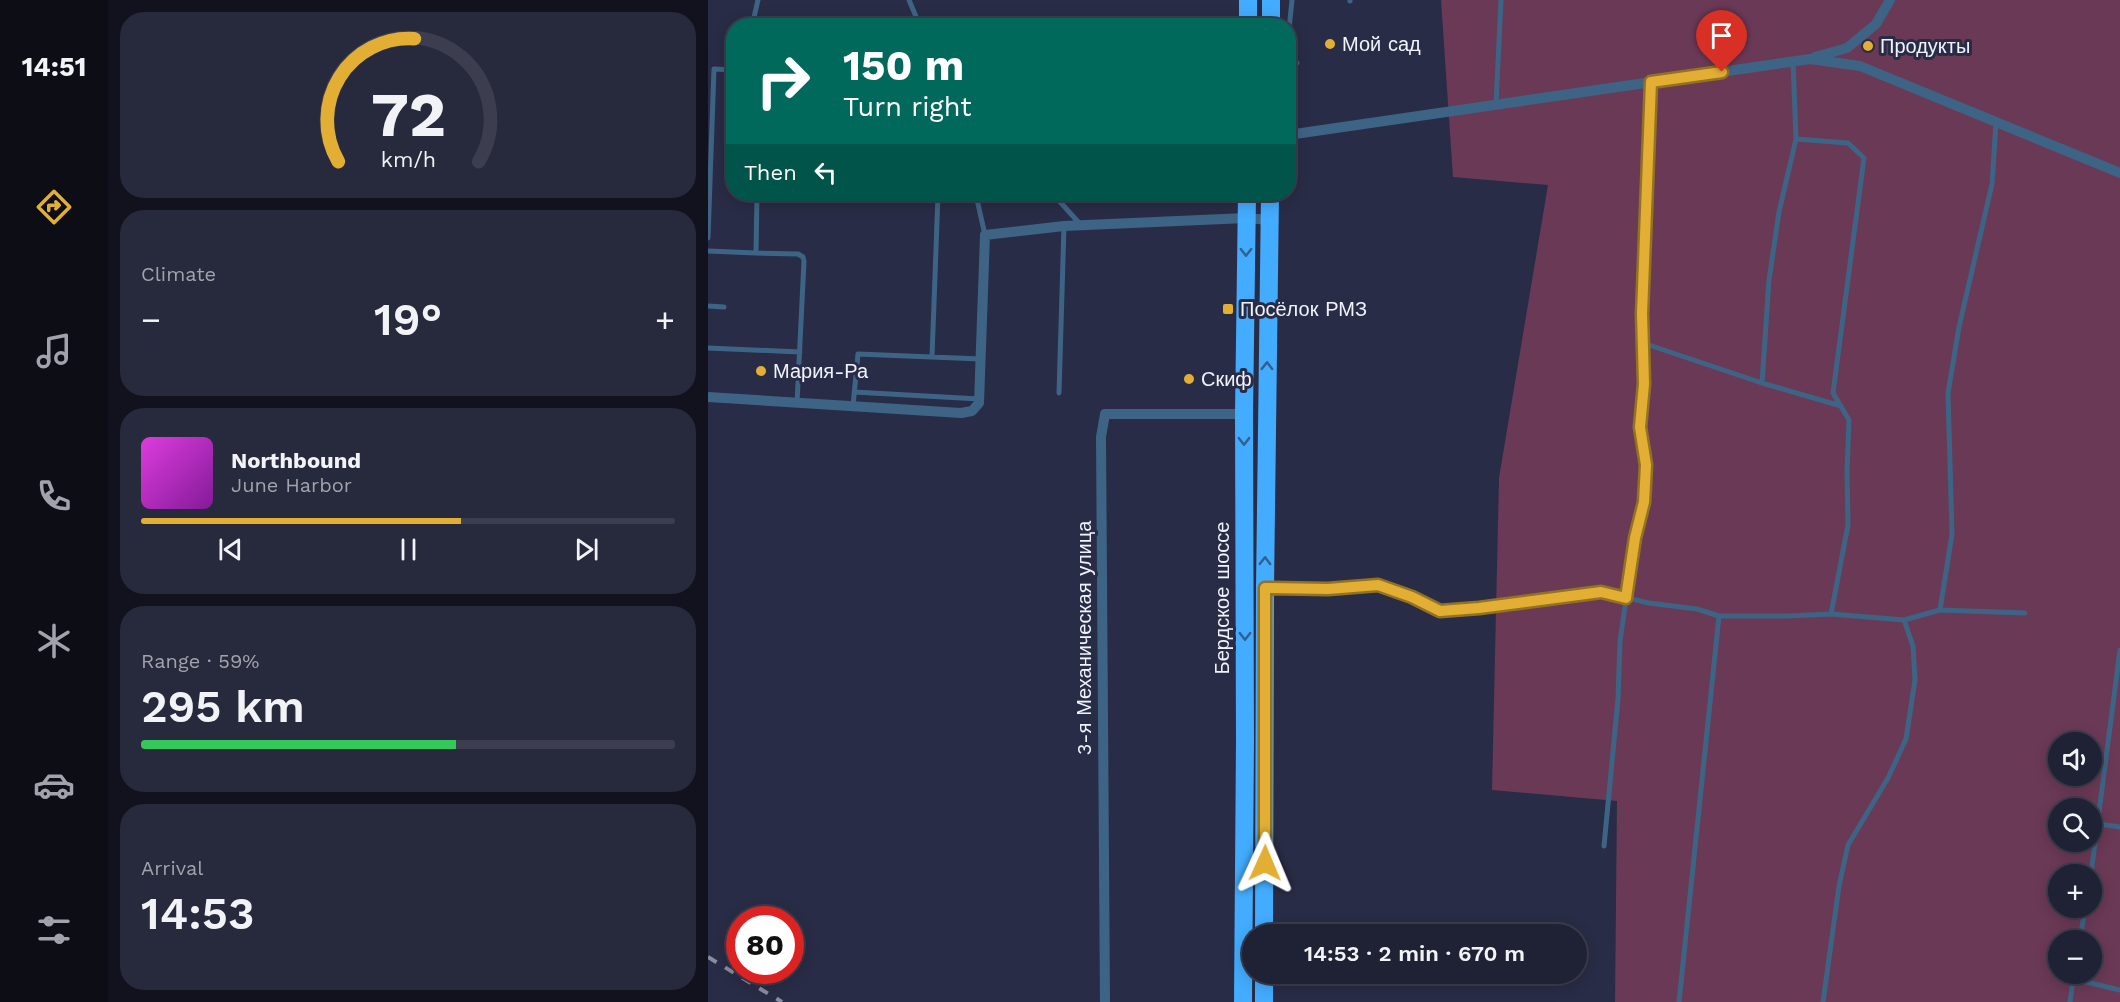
<!DOCTYPE html>
<html lang="en">
<head>
<meta charset="utf-8">
<style>
  :root { --surface:#1f2134; --page:#27293c; --text:#f1f3f6; --muted:#a1a3ac; --line:#3c3e4f; --accent:#e2af34 }
  body { margin:0; font-family:"Work Sans",sans-serif; background:var(--page); color:var(--text); height:100vh; display:flex; flex-direction:column; font-size:22px; white-space:nowrap }
  * { box-sizing:border-box; margin:0 }
  p { font-size:20px; color:var(--muted) }
  .icon { flex:none; width:33px; height:33px; fill:none; stroke:currentColor; stroke-width:2; stroke-linecap:round; stroke-linejoin:round }
  .map { position:relative; flex:1; overflow:hidden }
  .panel { display:flex; flex-direction:column; gap:12px; padding:12px; background:#11121d; width:600px }
  .panel>* { flex:none }
  .banner { position:absolute; left:18px; top:18px; width:570px; height:183px; border-radius:24px; box-shadow:0 3px 15px #0003,0 0 0 2px var(--line); background:#00695c; color:#fff; overflow:hidden }
  .controls { position:absolute; left:1340px; top:732px; display:grid; gap:12px }
  .controls a { display:grid; place-items:center; width:54px; height:54px; border-radius:50%; background:var(--surface); box-shadow:0 3px 15px #0003,0 0 0 2px var(--line); font-size:30px }
  .speed { position:absolute; left:18px; top:906px; display:flex; gap:12px; font-size:30px; font-weight:700; text-align:center }
  .speed>* { display:grid; place-content:center; width:78px; height:78px; border-radius:50%; background:var(--surface); box-shadow:0 3px 15px #0003,0 0 0 2px var(--line); line-height:1 }
  .speed .limit { border:9px solid #d22; background:#fff; color:#111 }
  .pin { position:absolute; display:grid; place-items:center; width:51px; height:51px; color:#fff; margin:-62px -26px; border-radius:50% 50% 50% 0; rotate:-45deg; box-shadow:0 0 6px #0007 }
  .pin .icon { rotate:45deg }
  .me { position:absolute; width:66px; margin:-33px; rotate:1deg; stroke-linejoin:round; filter:drop-shadow(0 0 4px #0008) }
  .turn { display:flex; align-items:center; gap:21px; height:126px; padding:0 18px; font-size:27px }
  .turn .icon { width:78px; height:78px; stroke-width:2.5 }
  .turn b { display:block; font-size:42px; line-height:51px }
  .then { display:flex; align-items:center; height:57px; padding:0 18px; background:#0003; gap:12px; font-size:22px }
  .big { font-size:45px; font-weight:600; line-height:1.1 }
  .panel .tile { flex:1; display:flex; flex-direction:column; justify-content:center; gap:9px; min-width:0; padding:0 21px; border-radius:24px; background:var(--page) }
  .panel .dial { align-items:center; gap:0 }
  .dial svg { height:156px; overflow:visible; fill:none; stroke:var(--line); stroke-width:7; stroke-linecap:round; text-anchor:middle }
  .dial text { fill:var(--text); stroke:none }
  .song { display:flex; align-items:center; gap:18px }
  .cover { width:72px; height:72px; border-radius:9px; background:linear-gradient(135deg,hsl(300 70% 55%),hsl(290 70% 35%)) }
  .played { height:6px; border-radius:3px; background:linear-gradient(90deg,var(--accent) 60%,var(--line) 60%) }
  .keys { display:flex; justify-content:space-around; direction:ltr }
  .heat { display:flex; justify-content:space-between; align-items:center; font-size:33px; direction:ltr }
  .charge { height:9px; border-radius:4px; background:linear-gradient(90deg,#34c759 59%,var(--line) 0) }
  .trip { position:absolute; left:534px; top:924px; width:345px; height:60px; border-radius:30px; background:var(--surface); box-shadow:0 3px 15px #0003,0 0 0 2px var(--line); font-weight:600; line-height:60px; text-align:center }
  main { display:flex; flex:1; min-height:0 }
  .menu { display:flex; flex-direction:column; width:108px; justify-content:space-around; align-items:center; background:#0c0d15; color:var(--muted) }
  .menu .icon { width:42px; height:42px }
  .menu .on { color:var(--accent) }
  .menu b { font-size:27px; color:var(--text) }
  .map>svg:first-child { display:block }
  .green { fill:#6a3956; fill-rule:evenodd }
  .lines { fill:none; stroke-linecap:round; stroke-linejoin:round }
  .lane { stroke:#3e6485; stroke-width:5 }
  .street { stroke:#3e6485; stroke-width:10 }
  .highway { stroke:#43acfe; stroke-width:18 }
  .rail { stroke:#8a8d9f; stroke-width:4; stroke-dasharray:10 10; stroke-linecap:butt }
  .oneway { stroke:#335f90 }
  .route-casing { stroke:#937222; stroke-width:15 }
  .route { stroke:#e2af34; stroke-width:10 }
  .poi-dot { fill:#e2af34; stroke:#292c46; stroke-width:2 }
  .labels { text-anchor:middle; dominant-baseline:central; stroke-width:6; stroke-linejoin:round; paint-order:stroke }
  .poi-label { font-size:20px; fill:#f0f2fc; stroke:#292c46; text-anchor:start }
  .street-label { font-size:20px; fill:#f0f2fc; stroke:#292c46 }
</style>
</head>
<body>
<main>
<nav class="menu">
<b>14:51</b>
<svg class="icon on" aria-label="directions" viewBox="0 0 24 24"><path d="M12 3l9 9-9 9-9-9zM9 14v-3h6M13 9l2 2-2 2"/></svg>
<svg class="icon" aria-label="music" viewBox="0 0 24 24"><path d="M9 18V5l10-2v13"/><circle cx="6" cy="18" r="3"/><circle cx="16" cy="16" r="3"/></svg>
<svg class="icon" aria-label="phone" viewBox="0 0 24 24"><path d="M5 4h4l2 5-3 2q2 4 5 5l2-3 5 2v4C11 20 4 13 5 4z"/></svg>
<svg class="icon" aria-label="climate" viewBox="0 0 24 24"><path d="M12 3v18M4 7l16 10M4 17L20 7"/></svg>
<svg class="icon" aria-label="car" viewBox="0 0 24 24"><path d="M5 17H2v-5l4-1 3-4h7l3 4 3 1v5h-3M9 17h6M6 11h13"/><circle cx="7" cy="17" r="2"/><circle cx="17" cy="17" r="2"/></svg>
<svg class="icon" aria-label="filters" viewBox="0 0 24 24"><path d="M4 7h16M4 17h16"/><circle cx="9" cy="7" r="2"/><circle cx="15" cy="17" r="2"/></svg>
</nav>
<section class="panel">
<div class="tile dial"><svg viewBox="0 0 100 80">
<path d="M14 69A42 42 0 1 1 86 69"/>
<path d="M14 69A42 42 0 0 1 53 6" stroke="#e2af34"/>
<text x="50" y="56" font-size="32" font-weight="700">72</text>
<text x="50" y="72" font-size="11">km/h</text>
</svg></div>
<div class="tile"><p>Climate</p>
<div class="heat"><a>−</a><b class="big">19°</b><a>+</a></div>
</div>
<div class="tile">
<div class="song"><i class="cover"></i><div><b>Northbound</b><p>June Harbor</p></div></div>
<div class="played"></div>
<div class="keys"><svg class="icon" aria-label="previous" viewBox="0 0 24 24"><path d="M18 5L8 12l10 7zM5 5v14"/></svg><svg class="icon" aria-label="pause" viewBox="0 0 24 24"><path d="M8 5v14M16 5v14"/></svg><svg class="icon" aria-label="next" viewBox="0 0 24 24"><path d="M6 5l10 7-10 7zM19 5v14"/></svg></div>
</div>
<div class="tile"><p>Range · 59%</p><b class="big">295 km</b><div class="charge"></div></div>
<div class="tile"><p>Arrival</p><b class="big">14:53</b></div>
</section>
<div class="map">
<svg width="1412" height="1002" viewBox="0 0 1412 1002">
  <rect width="100%" height="100%" fill="#292c46"/>
  <path class="green" d="M733 0H1412V1002H907L909 801 784 790 791 478 840 185 745 177ZM1350 742H1383V776H1350ZM1350 808H1383V842H1350ZM1350 874H1383V908H1350ZM1350 940H1383V974H1350Z"/>
  <g class="lines">
    <path class="lane" d="M201 0 212 26
      M642 1V0
      M44 26 50 0
      M580 39 584 0
      M580 64 589 63
      M788 104 793 0
      M1088 139 1140 143 1156 158 1125 393 1141 420 1139 471 1140 525 1123 614
      M49 194 48 253 90 254 95 257 96 261 89 403
      M137 194 268 196
      M345 194 372 224
      M268 195 277 235
      M0 238 6 69 26 70
      M0 251 48 253
      M0 306 16 307
      M935 343 1054 383 1133 406
      M0 348 92 352
      M224 357 230 195
      M1054 383 1061 280 1071 212 1088 139 1085 61
      M146 392 271 399
      M351 393 356 226
      M145 406 150 354 273 359
      M561 588 620 589 670 585 704 597 732 611 771 608 893 592 941 603 989 609 1011 616H1080L1123 614 1196 620 1232 610 1317 613
      M1232 610 1244 534 1240 393 1251 327 1284 184 1288 122
      M1391 824 1412 827
      M896 846 910 699 912 641 927 538 936 502 938 465 932 427 935 384 934 314 943 82
      M1383 874 1412 650
      M1372 940 1377 908
      M1366 979 1412 990
      M971 1002 1011 616
      M1115 1002 1131 886 1140 845 1180 778 1198 739 1207 680 1205 646 1196 620
      M1362 1002 1366 974"/>
    <path class="street" d="M1107 57 1139 48 1168 24 1182 0
      M580 135 1102 59 1152 66 1412 173
      M0 397 253 413 264 411 271 403 277 235 356 226 538 218 562 220
      M397 1002 393 437 397 414H536"/>
    <path class="highway" d="M540 26V0
      M563 26V0
      M556 934 557 588 562 194
      M535 1002 537 741 536 414 539 194
      M556 1002V974"/>
    <path class="rail" d="M0 957 74 1002"/>
  </g>
  <defs><path id="oneway-chevron" d="M-2-3.5L2.5 0L-2 3.5" fill="none" stroke-width="1.6" stroke-linecap="round" stroke-linejoin="round" transform="scale(1.5)"/></defs>
  <g class="oneway">
    <use href="#oneway-chevron" transform="translate(538 252) rotate(91)"/>
    <use href="#oneway-chevron" transform="translate(559 366) rotate(-89)"/>
    <use href="#oneway-chevron" transform="translate(536 441) rotate(90)"/>
    <use href="#oneway-chevron" transform="translate(557 561) rotate(-89)"/>
    <use href="#oneway-chevron" transform="translate(537 636) rotate(90)"/>
  </g>
  <g class="lines">
    <g class="route-casing">
      <path id="route" d="M557 863V588L620 589 670 585 704 597 732 611 771 608 893 592 918 598 927 538 936 502 938 465 932 427 936 384 934 314 943 82 1014 72"/>
    </g>
    <use href="#route" class="route"/>
  </g>
  <g class="poi-dot">
    <circle cx="622" cy="44" r="6"/>
    <circle cx="1160" cy="46" r="6"/>
    <rect x="514" y="303" width="12" height="12" rx="3"/>
    <circle cx="53" cy="371" r="6"/>
    <circle cx="481" cy="379" r="6"/>
  </g>
  <g class="labels">
    <g class="poi-label">
      <text x="634" y="44">Мой сад</text>
      <text x="1172" y="46">Продукты</text>
      <text x="532" y="309">Посёлок РМЗ</text>
      <text x="65" y="371">Мария-Ра</text>
      <text x="493" y="379">Скиф</text>
    </g>
    <g class="street-label">
      <text transform="translate(514 598) rotate(-90)">Бердское шоссе</text>
      <text transform="translate(376 638) rotate(-90)">3-я Механическая улица</text>
    </g>
  </g>
</svg>
<div class="controls">
<a><svg class="icon" aria-label="sound" viewBox="0 0 24 24"><path d="M4 9h4l5-4v14l-5-4H4zM17 9q2 3 0 6"/></svg></a>
<a><svg class="icon" aria-label="search" viewBox="0 0 24 24"><circle cx="10" cy="10" r="6"/><path d="M15 15l6 6"/></svg></a>
<a>+</a>
<a>−</a>
</div>
<div class="speed"><div class="limit">80</div></div>
<div class="pin" style="left:1014px;top:72px;background:#d93025"><svg class="icon" aria-label="arrive" viewBox="0 0 24 24"><path d="M6 21V4h12l-3 4 3 4H6"/></svg></div>
<svg class="me" style="left:557px;top:863px" viewBox="-20 -20 40 40"><path d="M0-17L14 15 0 8-14 15z" fill="#e2af34" stroke="#fff" stroke-width="4"/></svg>
<div class="trip">14:53 · 2 min · 670 m</div>
<div class="banner">
<div class="turn"><svg class="icon" aria-label="right" viewBox="0 0 24 24"><path d="M7 20v-9h11M14 6l5 5-5 5"/></svg><div><b>150 m</b>Turn right</div></div>
<div class="then">Then<svg class="icon" aria-label="left" viewBox="0 0 24 24"><path d="M17 20v-9H6M10 6l-5 5 5 5"/></svg></div>
</div>
</div>
</main>
</body>
</html>
